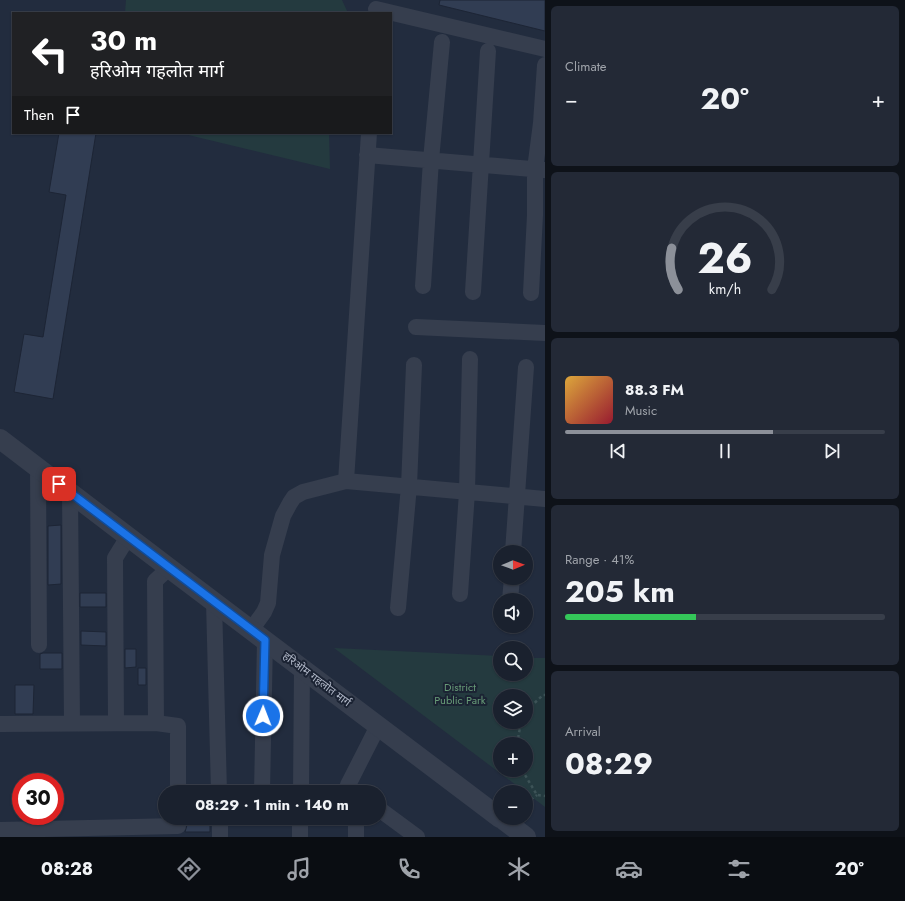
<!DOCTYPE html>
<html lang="en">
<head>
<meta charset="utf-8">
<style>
  :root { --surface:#1a212e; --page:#232936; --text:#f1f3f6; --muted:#9fa3aa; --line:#383e4a; --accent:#8c9099 }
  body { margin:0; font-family:Jost,"Noto Sans Devanagari",sans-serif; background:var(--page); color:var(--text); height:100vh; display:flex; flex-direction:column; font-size:15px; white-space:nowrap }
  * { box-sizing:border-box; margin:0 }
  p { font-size:13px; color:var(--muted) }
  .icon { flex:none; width:22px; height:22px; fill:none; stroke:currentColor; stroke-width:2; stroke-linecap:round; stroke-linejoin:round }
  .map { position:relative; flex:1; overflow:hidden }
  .panel { display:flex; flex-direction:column; gap:6px; padding:6px; background:#0e1219; width:360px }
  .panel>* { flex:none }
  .banner { position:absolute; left:12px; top:12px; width:380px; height:122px; border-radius:0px; box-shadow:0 1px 3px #0004,0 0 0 1px var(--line); background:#202124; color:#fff; overflow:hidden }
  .needle { width:26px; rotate:89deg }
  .fabs { position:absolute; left:493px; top:545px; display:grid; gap:8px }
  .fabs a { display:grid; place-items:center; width:40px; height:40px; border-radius:50%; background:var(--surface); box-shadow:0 1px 3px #0004,0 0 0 1px var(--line); font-size:20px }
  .speed { position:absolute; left:12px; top:773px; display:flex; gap:8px; font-size:20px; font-weight:700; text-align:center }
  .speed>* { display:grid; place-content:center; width:52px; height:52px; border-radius:50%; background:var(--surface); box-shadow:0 1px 3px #0004,0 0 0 1px var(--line); line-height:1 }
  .speed .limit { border:6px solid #d22; background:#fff; color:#111 }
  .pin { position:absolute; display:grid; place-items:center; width:34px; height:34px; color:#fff; margin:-17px; border-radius:8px; box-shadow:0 2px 6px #0006 }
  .me { position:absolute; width:44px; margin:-22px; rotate:1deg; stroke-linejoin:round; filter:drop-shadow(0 0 3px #0008) }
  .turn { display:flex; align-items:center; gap:14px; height:84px; padding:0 12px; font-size:18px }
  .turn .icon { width:52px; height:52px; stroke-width:2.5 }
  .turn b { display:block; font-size:28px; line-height:34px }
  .then { display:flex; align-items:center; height:38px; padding:0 12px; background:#0003; gap:8px; font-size:15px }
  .big { font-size:30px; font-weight:700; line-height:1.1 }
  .panel .card { flex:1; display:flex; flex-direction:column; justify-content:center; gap:6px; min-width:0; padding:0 14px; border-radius:6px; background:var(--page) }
  .panel .dial { align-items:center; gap:0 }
  .dial svg { height:104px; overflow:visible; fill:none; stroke:var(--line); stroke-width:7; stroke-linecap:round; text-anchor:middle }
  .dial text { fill:var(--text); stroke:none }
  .song { display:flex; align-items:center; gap:12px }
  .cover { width:48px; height:48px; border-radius:6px; background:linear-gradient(135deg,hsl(40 70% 55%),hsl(350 70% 35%)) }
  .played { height:4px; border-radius:2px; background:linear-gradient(90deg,var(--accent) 65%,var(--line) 65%) }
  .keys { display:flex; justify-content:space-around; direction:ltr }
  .heat { display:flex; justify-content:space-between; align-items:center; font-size:22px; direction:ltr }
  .charge { height:6px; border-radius:3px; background:linear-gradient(90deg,#34c759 41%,var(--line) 0) }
  .trip { position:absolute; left:158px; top:785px; width:228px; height:40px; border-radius:20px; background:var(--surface); box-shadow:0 1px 3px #0004,0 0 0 1px var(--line); font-weight:700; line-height:40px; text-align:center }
  .menu { display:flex; height:64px; justify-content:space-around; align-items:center; background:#0a0d12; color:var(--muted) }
  .menu .icon { width:28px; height:28px }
  .menu .active { color:var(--accent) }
  .menu b { font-size:18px; color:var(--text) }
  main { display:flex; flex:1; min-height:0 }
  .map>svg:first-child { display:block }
  .green { fill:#243a3f; fill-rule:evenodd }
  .building { fill:#313d53; stroke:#1d2535 }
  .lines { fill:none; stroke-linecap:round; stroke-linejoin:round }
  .path { stroke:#3d5357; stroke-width:2.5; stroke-dasharray:3 3; stroke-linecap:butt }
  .minor { stroke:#363e4e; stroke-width:16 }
  .tertiary { stroke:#363e4e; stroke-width:20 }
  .route-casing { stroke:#114b97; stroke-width:10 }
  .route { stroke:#1a73e8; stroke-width:7 }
  .labels { text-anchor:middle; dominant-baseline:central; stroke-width:4; stroke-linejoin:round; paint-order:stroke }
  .street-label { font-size:11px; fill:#b2b9c9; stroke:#1b2333 }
  .park-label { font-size:11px; fill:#689c78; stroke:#1b2333 }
</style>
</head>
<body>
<main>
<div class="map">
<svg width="545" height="837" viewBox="0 0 545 837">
  <rect width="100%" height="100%" fill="#222c3e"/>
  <path class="green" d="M126 0H342L348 13H125Z
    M180 133H329L330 169Z
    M334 648 500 656V674H526V658H545V807ZM500 696H526V722H500ZM500 744H526V770H500Z"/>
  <path class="building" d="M440 0H545V31L439 5Z
    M59 133H96L53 399 14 392 24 334 43 337 66 195 49 192Z
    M61 525V584L48 585V526Z
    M80 593H106V607H80Z
    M81 631 106 632V646L81 645Z
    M125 649H136V667L125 668Z
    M43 653H62V669H40V654Z
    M138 668H146V685H138Z
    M15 685H34L33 714H15Z
    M183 818H210V832H185L187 825 186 821Z"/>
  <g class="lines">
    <path class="path" d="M526 711 543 695H545
      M517 744 521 722
      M522 770 537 795 545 796
      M526 803 537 795"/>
    <path class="minor" d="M376 9 545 49
      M367 155 544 170
      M423 286 431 160 442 42
      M473 292 488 51
      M531 293 535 215V169L541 123 545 65
      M416 327 545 333
      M38 468 39 645
      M346 481 369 133
      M70 492 72 723
      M513 552 526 367
      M169 568 155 581 156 723 178 726V792
      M460 594 467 492 470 359
      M510 600 512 578
      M214 602 219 792
      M398 608 409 486 414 365
      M251 630 264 612 268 603 272 555 283 516 290 503 294 497 303 492 346 481 545 499
      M116 723 115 558 128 537
      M0 724 156 723
      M262 792 265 640
      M301 792 302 668
      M356 792 348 785 378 726
      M379 809 417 837
      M220 818V837
      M356 818V837
      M0 830 178 826
      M300 837V818"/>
    <path class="tertiary" d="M0 439 169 568 500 818
      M501 818 526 837"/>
  </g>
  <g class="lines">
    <g class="route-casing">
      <path id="route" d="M59 484 265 640 263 716"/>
    </g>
    <use href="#route" class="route"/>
  </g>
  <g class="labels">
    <g class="street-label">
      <text transform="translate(317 679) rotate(37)">हरिओम गहलोत मार्ग</text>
    </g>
    <g class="park-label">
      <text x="460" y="687">District<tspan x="460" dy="13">Public Park</tspan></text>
    </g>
  </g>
</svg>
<div class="fabs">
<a><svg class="needle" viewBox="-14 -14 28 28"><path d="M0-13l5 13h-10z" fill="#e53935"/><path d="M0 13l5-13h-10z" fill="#9fa3aa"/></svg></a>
<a><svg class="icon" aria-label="sound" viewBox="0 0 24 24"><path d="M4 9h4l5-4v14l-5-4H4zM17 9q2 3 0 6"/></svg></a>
<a><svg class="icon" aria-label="search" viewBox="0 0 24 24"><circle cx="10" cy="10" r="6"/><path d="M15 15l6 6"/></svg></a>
<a><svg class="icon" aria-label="layers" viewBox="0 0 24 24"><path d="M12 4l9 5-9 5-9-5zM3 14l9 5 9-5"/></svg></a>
<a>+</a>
<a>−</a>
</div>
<div class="speed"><div class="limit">30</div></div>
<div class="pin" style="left:59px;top:484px;background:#d93025"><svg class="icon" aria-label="arrive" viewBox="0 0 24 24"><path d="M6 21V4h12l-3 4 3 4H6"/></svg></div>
<svg class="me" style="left:263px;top:716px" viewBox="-20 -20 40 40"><circle r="17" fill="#1a73e8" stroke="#fff" stroke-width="3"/><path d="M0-11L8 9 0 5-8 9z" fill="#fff"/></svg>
<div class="trip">08:29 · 1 min · 140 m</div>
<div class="banner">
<div class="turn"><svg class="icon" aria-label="left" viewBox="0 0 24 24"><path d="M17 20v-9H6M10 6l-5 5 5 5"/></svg><div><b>30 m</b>हरिओम गहलोत मार्ग</div></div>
<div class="then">Then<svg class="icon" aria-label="arrive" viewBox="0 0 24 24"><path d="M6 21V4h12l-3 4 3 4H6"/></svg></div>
</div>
</div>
<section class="panel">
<div class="card"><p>Climate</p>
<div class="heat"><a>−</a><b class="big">20°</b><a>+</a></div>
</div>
<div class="card dial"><svg viewBox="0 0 100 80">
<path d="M14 69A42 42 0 1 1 86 69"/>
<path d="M14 69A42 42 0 0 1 9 37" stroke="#8c9099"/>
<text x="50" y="56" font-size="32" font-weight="700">26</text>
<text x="50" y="72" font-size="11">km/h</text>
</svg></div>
<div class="card">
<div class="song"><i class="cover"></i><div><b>88.3 FM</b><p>Music</p></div></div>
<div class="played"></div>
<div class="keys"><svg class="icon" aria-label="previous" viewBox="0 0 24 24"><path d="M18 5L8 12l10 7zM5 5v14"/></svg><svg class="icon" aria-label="pause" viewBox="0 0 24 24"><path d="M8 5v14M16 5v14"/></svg><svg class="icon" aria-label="next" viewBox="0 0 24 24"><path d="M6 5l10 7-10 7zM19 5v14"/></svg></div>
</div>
<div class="card"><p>Range · 41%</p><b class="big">205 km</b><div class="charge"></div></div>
<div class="card"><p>Arrival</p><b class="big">08:29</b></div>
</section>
</main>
<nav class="menu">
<b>08:28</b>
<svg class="icon active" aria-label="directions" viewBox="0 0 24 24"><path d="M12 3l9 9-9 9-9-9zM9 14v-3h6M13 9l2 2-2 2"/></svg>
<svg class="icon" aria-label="music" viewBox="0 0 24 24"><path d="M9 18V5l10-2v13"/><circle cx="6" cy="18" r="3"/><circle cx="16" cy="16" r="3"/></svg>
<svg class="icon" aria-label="phone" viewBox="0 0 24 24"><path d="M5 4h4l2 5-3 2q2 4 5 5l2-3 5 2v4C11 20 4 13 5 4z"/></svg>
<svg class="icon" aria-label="climate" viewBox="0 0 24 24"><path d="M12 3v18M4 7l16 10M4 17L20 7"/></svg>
<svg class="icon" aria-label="car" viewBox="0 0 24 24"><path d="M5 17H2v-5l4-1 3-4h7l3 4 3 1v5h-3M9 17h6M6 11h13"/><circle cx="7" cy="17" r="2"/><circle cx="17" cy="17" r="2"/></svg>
<svg class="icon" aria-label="filters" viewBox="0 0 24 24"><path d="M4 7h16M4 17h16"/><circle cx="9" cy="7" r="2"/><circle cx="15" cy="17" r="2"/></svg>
<b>20°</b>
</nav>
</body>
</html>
